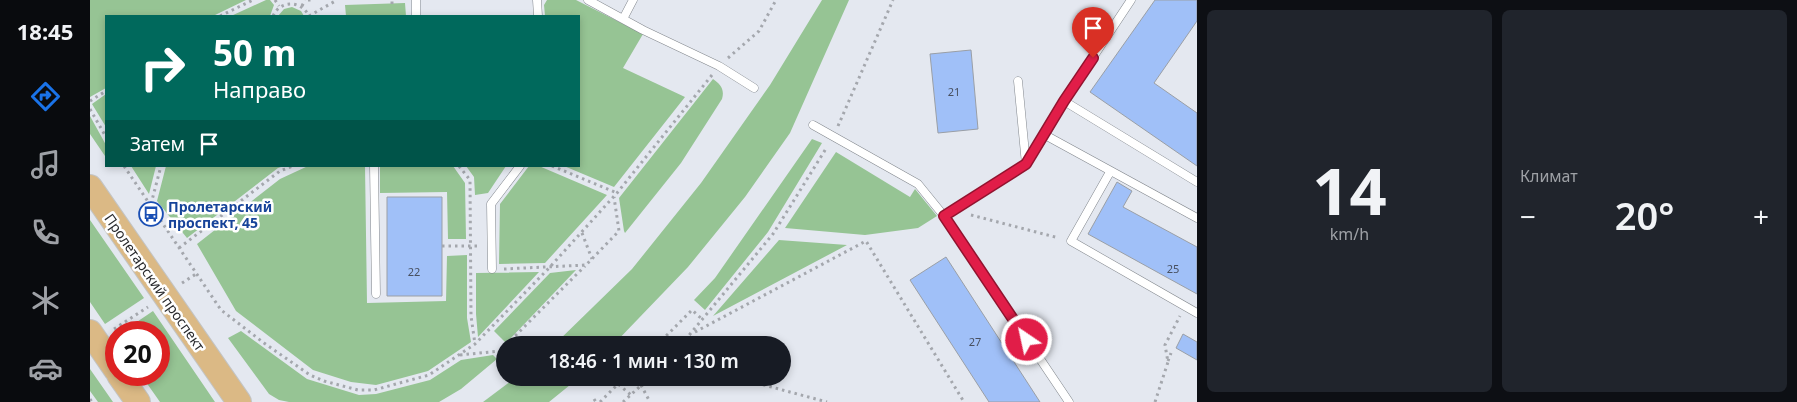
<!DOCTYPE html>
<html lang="ru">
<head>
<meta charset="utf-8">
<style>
  :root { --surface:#171b24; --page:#20242c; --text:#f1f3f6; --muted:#9ea1a6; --accent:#1a73e8 }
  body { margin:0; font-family:"Noto Sans",sans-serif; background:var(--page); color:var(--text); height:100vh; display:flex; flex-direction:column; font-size:19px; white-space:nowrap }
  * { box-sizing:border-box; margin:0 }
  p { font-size:16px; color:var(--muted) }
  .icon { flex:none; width:28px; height:28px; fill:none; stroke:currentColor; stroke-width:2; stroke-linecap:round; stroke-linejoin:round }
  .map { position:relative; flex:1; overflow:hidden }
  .drawer { display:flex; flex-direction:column; gap:10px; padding:10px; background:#0d0f14; width:600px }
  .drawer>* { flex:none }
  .guide { position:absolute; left:15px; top:15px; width:475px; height:152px; border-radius:0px; box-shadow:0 2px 8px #0003; background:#00695c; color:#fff; overflow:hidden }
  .speed { position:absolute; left:15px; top:321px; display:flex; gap:10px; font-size:25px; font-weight:700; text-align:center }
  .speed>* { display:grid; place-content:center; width:65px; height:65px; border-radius:50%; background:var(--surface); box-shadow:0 2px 8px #0003; line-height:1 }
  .speed .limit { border:8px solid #d22; background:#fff; color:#111 }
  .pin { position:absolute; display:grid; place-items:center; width:42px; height:42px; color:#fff; margin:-51px -21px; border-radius:50% 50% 50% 0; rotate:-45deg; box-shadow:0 0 5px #0007 }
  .pin .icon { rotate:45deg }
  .me { position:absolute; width:55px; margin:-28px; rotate:326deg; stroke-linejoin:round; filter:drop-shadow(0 0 4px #0008) }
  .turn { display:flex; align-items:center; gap:18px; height:105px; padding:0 25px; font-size:22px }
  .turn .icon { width:65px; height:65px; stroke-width:2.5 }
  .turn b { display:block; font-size:35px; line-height:42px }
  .then { display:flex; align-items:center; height:48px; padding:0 25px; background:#0003; gap:10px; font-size:19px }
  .big { font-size:38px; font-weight:600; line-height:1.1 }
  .drawer .tile { flex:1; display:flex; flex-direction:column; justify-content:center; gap:8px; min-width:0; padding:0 18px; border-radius:8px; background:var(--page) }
  .drawer .dial { align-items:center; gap:0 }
  .dial b { font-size:65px; line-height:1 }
  .heat { display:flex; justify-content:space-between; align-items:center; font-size:28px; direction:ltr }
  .drawer .tiles { flex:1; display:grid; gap:10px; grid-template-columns:repeat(2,1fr) }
  .trip { position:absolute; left:406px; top:336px; width:295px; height:50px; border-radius:25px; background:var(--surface); box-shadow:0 2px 8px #0003; font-weight:600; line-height:50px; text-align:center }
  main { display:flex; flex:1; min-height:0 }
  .tabs { display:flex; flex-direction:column; width:90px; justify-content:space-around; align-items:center; background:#090b0e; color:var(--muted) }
  .tabs .icon { width:35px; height:35px }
  .tabs .on { color:var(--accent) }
  .tabs b { font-size:22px; color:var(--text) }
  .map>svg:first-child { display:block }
  .green { fill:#96c494 }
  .building { fill:#a0c0f8; stroke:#9a9fa6 }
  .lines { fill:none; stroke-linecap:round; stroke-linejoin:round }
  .service-casing { stroke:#82878d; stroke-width:9 }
  .primary-casing { stroke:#c3c4c4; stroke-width:26 }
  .path { stroke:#a4a7ad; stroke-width:3; stroke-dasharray:2.5 4; stroke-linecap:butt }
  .service { stroke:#fff; stroke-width:8 }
  .primary { stroke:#dbb985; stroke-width:24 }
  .route-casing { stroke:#92132f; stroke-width:12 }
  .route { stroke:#e11d48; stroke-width:9 }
  .labels { text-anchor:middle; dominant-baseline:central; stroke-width:5; stroke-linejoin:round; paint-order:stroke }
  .number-label { font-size:11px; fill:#485060 }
  .transit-label { font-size:14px; font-weight:bold; fill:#164399; stroke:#fff; text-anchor:start }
  .street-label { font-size:14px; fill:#2a2b2e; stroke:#fff }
</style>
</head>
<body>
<main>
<nav class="tabs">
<b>18:45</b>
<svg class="icon on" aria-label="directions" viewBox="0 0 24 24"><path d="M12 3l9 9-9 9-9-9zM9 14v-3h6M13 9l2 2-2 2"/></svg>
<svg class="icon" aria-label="music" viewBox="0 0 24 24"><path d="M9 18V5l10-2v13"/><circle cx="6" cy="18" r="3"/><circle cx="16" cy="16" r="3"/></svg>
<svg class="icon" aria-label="phone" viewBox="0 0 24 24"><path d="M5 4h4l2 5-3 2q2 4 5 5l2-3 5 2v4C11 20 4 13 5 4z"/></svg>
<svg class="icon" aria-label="climate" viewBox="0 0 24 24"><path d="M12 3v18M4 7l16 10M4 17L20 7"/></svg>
<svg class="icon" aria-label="car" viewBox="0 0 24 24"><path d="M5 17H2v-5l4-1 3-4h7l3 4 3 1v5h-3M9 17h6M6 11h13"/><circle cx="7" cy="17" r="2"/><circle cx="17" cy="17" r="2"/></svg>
</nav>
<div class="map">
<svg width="1107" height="402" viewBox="0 0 1107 402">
  <rect width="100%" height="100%" fill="#e4e8f0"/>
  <path class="green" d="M0 0H156L123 16H16V88L0 97Z
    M176 0H180L184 5 180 16H141Z
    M457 0H486L553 34 533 68 595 97 524 187 474 166H489V16H455L454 5Z
    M732 0H759L700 133 655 197 598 267 523 345H464L542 269 611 183 680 85Z
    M315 3 316 16H256L255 5Z
    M202 7 211 11 214 16H188L194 9Z
    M623 79C630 84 635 89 632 99L591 163 535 233 534 231 529 198Z
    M16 94V127L2 104Z
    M0 116 16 145 15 156 0 134Z
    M722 139 732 143 678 232 615 310 604 300 625 278Z
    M746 152 820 197 825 189 847 216 828 228 775 235 695 228Z
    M41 166H66L59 194Z
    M76 166H194L188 168 97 238 67 201Z
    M218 166H275L277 303 356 301 357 256 377 255V318L381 342 338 371 286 385 261 382 223 370 146 311 107 244 190 179Z
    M290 166H363L375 183 376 239H358L357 192 290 193Z
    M376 166H416L398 193 385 195 384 177Z
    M439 166H449L517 195 455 263 409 264 410 204Z
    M0 220 54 298 15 324 0 302Z
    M689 240 757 245 623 316Z
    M486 270 416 343 404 331 460 273Z
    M449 272 388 337 386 314V273Z
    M63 311 125 402H70L51 375H69V332H32Z
    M151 331 217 379 269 395 286 394 340 380 371 360 403 355 407 359 371 389 349 402H199L189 400 179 394 138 338Z
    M0 369 23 402H8L0 391Z
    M425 378H430L480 385 459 402H393Z"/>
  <path class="building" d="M1065 0H1107V21L1064 83 1107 113V166L1000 92Z
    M881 50 888 129 848 133 840 54Z
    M1027 182 1042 191 1033 207 1107 247V294L998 234Z
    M297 197H352V296H297Z
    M856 257 950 402H899L820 280Z
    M1093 334 1107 342V360L1086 348Z"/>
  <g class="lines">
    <g class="service-casing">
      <path id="service" d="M326 0V16
        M447 0 448 16
        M498 0 553 30 629 66 664 88
        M533 19 543 0
        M974 101 1041 0
        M723 125 828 184 854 216 979 402
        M955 135 974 101 1107 182
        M936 164 955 135 1107 218
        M284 166 286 294
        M1020 172 981 241 1107 313
        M854 216 936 164 928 81
        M402 269 401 204 430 166"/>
    </g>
    <g class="primary-casing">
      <path id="primary" d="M0 187 149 402
        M0 332 26 370
        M29 375 48 402"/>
    </g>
    <path class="path" d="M185 0 189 6
      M218 0H222
      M302 4V0
      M212 6 215 0
      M130 16 163 0
      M183 16C190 0 211 0 219 16
      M219 16 247 0
      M638 58 669 31 686 0
      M0 101 16 91
      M0 109 16 137
      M748 126 803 0
      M34 166 131 310 174 343 220 375 234 381 268 390H284L339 375 385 344 459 268 527 193 622 75
      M369 166 380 180 381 316 385 344
      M462 166 527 193
      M61 204 71 166
      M881 215 969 238
      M492 233 502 259
      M352 246H389
      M89 248 190 171 203 166
      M414 269 496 265 529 231 524 197
      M92 283 106 274
      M24 329 58 307
      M605 332 776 241 874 402
      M416 345 495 266
      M567 345 602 310 613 320
      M591 345 683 234 737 147
      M370 355 410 351 415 346
      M1078 361 1081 353
      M467 378 485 380
      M648 378 737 402
      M528 384 534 378
      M551 385 560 402
      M0 399 2 402
      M504 399 506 402
      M510 402 528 384 541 395
      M533 402 559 378
      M1065 402 1078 362 1075 345 1090 316"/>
    <use href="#service" class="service"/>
    <use href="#primary" class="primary"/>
  </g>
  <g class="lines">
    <g class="route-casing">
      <path id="route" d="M937 340 854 216 936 164 974 101 1003 58"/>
    </g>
    <use href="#route" class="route"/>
  </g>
  <defs>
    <g id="bus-ring" transform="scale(1.25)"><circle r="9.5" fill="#fff" stroke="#1a4fb4" stroke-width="1.5"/><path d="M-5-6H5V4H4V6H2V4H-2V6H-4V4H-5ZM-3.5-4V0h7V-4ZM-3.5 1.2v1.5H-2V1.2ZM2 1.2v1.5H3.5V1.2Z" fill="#1a4fb4"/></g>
  </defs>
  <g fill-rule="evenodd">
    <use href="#bus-ring" x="61" y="214"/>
  </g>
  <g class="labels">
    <g class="number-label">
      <text x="864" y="91">21</text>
      <text x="1083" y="268">25</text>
      <text x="324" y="271">22</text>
      <text x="885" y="341">27</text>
    </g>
    <g class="transit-label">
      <text x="78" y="206">Пролетарский<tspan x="78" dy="16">проспект, 45</tspan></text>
    </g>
    <g class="street-label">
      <text transform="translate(65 282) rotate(55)">Пролетарский проспект</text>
    </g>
  </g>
</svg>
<div class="speed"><div class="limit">20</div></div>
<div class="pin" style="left:1003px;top:58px;background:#d93025"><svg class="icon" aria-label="arrive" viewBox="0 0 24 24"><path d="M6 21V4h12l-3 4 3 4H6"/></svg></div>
<svg class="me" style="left:937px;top:340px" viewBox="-20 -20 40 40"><circle r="17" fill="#e11d48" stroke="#fff" stroke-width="3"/><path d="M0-11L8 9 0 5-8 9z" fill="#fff"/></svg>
<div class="trip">18:46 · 1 мин · 130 m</div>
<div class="guide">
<div class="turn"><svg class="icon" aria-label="right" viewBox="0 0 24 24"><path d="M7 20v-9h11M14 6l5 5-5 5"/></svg><div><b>50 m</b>Направо</div></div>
<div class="then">Затем<svg class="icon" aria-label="arrive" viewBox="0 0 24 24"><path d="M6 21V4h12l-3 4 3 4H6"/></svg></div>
</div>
</div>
<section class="drawer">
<div class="tiles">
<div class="tile dial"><b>14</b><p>km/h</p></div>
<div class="tile"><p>Климат</p>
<div class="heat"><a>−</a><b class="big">20°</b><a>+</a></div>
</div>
</div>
</section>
</main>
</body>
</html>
